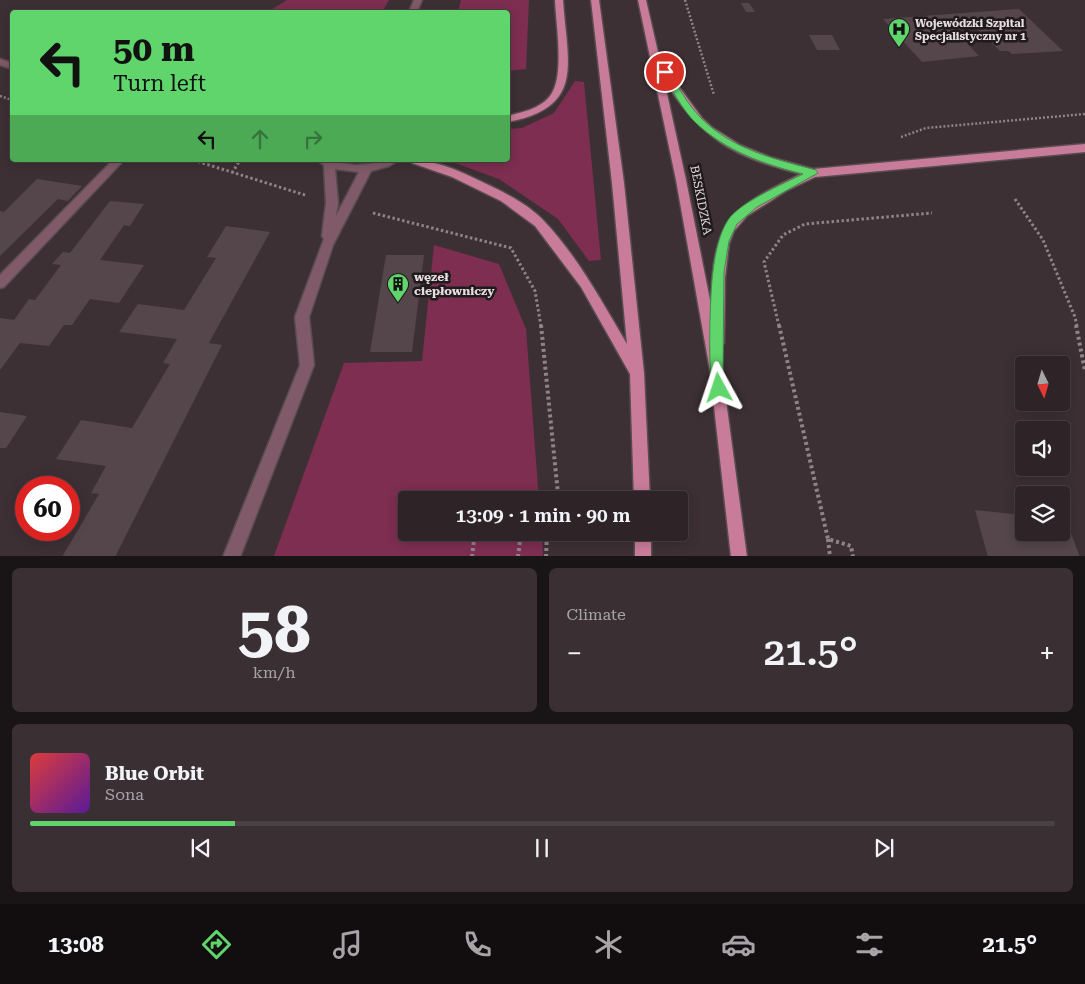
<!DOCTYPE html>
<html lang="en">
<head>
<meta charset="utf-8">
<style>
  :root { --surface:#2e2428; --page:#3a3034; --text:#f1f3f6; --muted:#a7a4a8; --line:#494145; --accent:#5fd56b }
  body { margin:0; font-family:"Roboto Serif",serif; background:var(--page); color:var(--text); height:100vh; display:flex; flex-direction:column; font-size:19px; white-space:nowrap }
  * { box-sizing:border-box; margin:0 }
  p { font-size:16px; color:var(--muted) }
  .icon { flex:none; width:28px; height:28px; fill:none; stroke:currentColor; stroke-width:2; stroke-linecap:round; stroke-linejoin:round }
  .map { position:relative; height:556px; overflow:hidden }
  .side { display:flex; flex-direction:column; gap:12px; padding:12px; background:#191416; flex:1 }
  .side>* { flex:none }
  .top-card { position:absolute; left:10px; top:10px; width:500px; height:152px; border-radius:5px; box-shadow:0 2px 12px #0003,0 0 0 1px var(--line); background:#5fd56b; color:#111; overflow:hidden }
  .needle { width:32px; rotate:175deg }
  .buttons { position:absolute; left:1015px; top:356px; display:grid; gap:10px }
  .buttons a { display:grid; place-items:center; width:55px; height:55px; border-radius:5px; background:var(--surface); box-shadow:0 2px 12px #0003,0 0 0 1px var(--line); font-size:25px }
  .speed { position:absolute; left:15px; top:476px; display:flex; gap:10px; font-size:25px; font-weight:700; text-align:center }
  .speed>* { display:grid; place-content:center; width:65px; height:65px; border-radius:50%; background:var(--surface); box-shadow:0 2px 12px #0003,0 0 0 1px var(--line); line-height:1 }
  .speed .limit { border:8px solid #d22; background:#fff; color:#111 }
  .pin { position:absolute; display:grid; place-items:center; width:42px; height:42px; color:#fff; margin:-21px; border:2px solid #fff; border-radius:50%; box-shadow:0 1px 5px #0007 }
  .me { position:absolute; width:55px; margin:-28px; rotate:355deg; stroke-linejoin:round; filter:drop-shadow(0 0 4px #0008) }
  .turn { display:flex; align-items:center; gap:18px; height:105px; padding:0 20px; font-size:22px }
  .turn .icon { width:65px; height:65px; stroke-width:2.5 }
  .turn b { display:block; font-size:35px; line-height:42px }
  .lanes { display:flex; align-items:center; height:48px; padding:0 20px; background:#0003; justify-content:center; gap:25px; direction:ltr }
  .lanes .off { opacity:.35 }
  .big { font-size:38px; font-weight:600; line-height:1.1 }
  .side .card { flex:1; display:flex; flex-direction:column; justify-content:center; gap:8px; min-width:0; padding:0 18px; border-radius:8px; background:var(--page) }
  .side .dial { align-items:center; gap:0 }
  .dial b { font-size:65px; line-height:1 }
  .song { display:flex; align-items:center; gap:15px }
  .cover { width:60px; height:60px; border-radius:8px; background:linear-gradient(135deg,hsl(0 70% 55%),hsl(270 70% 35%)) }
  .played { height:5px; border-radius:2px; background:linear-gradient(90deg,var(--accent) 20%,var(--line) 20%) }
  .keys { display:flex; justify-content:space-around; direction:ltr }
  .heat { display:flex; justify-content:space-between; align-items:center; font-size:28px; direction:ltr }
  .side .tiles { flex:1; display:grid; gap:12px; grid-template-columns:1fr 1fr }
  .card:last-child { grid-column:span 2 }
  .trip { position:absolute; left:398px; top:491px; width:290px; height:50px; border-radius:5px; background:var(--surface); box-shadow:0 2px 12px #0003,0 0 0 1px var(--line); font-weight:600; line-height:50px; text-align:center }
  .tab-bar { display:flex; height:80px; justify-content:space-around; align-items:center; background:#120e10; color:var(--muted) }
  .tab-bar .icon { width:35px; height:35px }
  .tab-bar .current { color:var(--accent) }
  .tab-bar b { font-size:22px; color:var(--text) }
  .map>svg:first-child { display:block }
  .green { fill:#7d2e51 }
  .building { fill:#54464b }
  .lines { fill:none; stroke-linecap:round; stroke-linejoin:round }
  .minor-casing { stroke:#584c50; stroke-width:3 }
  .major-casing { stroke:#584c50; stroke-width:3 }
  .path-far2 { stroke:#8e8387; stroke-width:2.5; stroke-dasharray:2 2; stroke-linecap:butt }
  .path-far1 { stroke:#8e8387; stroke-width:3; stroke-dasharray:2.5 2.5; stroke-linecap:butt }
  .path { stroke:#8e8387; stroke-width:4; stroke-dasharray:3 3; stroke-linecap:butt }
  .minor { fill:#805a68; fill-rule:evenodd }
  .major { fill:#c97c99; fill-rule:evenodd }
  .route { fill:#5fd56b; stroke:#3e8a46 }
  .labels { text-anchor:middle; dominant-baseline:central; stroke-width:5; stroke-linejoin:round; paint-order:stroke }
  .far-poi-label { font-size:11px; font-weight:bold; fill:#e5dddf; stroke:#201a1c; text-anchor:start }
  .street-label { font-size:12px; fill:#e5dddf; stroke:#201a1c }
  .poi-label { font-size:12px; font-weight:bold; fill:#e5dddf; stroke:#201a1c; text-anchor:start }
</style>
</head>
<body>
<div class="map">
<svg width="1085" height="557" viewBox="0 0 1085 557">
  <rect width="100%" height="100%" fill="#3d3035"/>
  <path class="green" d="M287 0H389L382 12H267Z
    M461 0H529L526 69 508 71V12H458Z
    M575 81 584 82 601 260 589 261 558 219 499 179 447 160H508V129L522 128 554 113Z
    M434 245 499 264 526 329 539 500H406V532L542 533 543 556H274L344 363 422 361Z"/>
  <path class="building" d="M741 3H749L755 12H746Z
    M1019 9 1063 51 1012 54 1008 51H1000L976 28 954 29 979 56 922 62 883 19Z
    M809 35H832L840 50H817Z
    M37 179 82 186 68 201 58 199 0 256V211L4 212Z
    M110 201 144 204 130 226 124 225 100 260 144 265 119 303 90 299 72 325H64L49 346 20 343 0 370V318L14 320 29 299 35 300 61 265 52 264 63 252 70 253Z
    M226 226 270 232 209 343 222 345 115 557H62L99 494 91 493 106 466 56 459 81 420 132 428 170 364 163 363 177 339 119 332 138 304 184 310 216 258 207 257Z
    M386 255H424L412 352H370Z
    M0 412 27 416 6 448H0Z
    M975 510 1024 515V532H1061V519L1066 520 1080 557H988Z"/>
  <g class="lines">
    <g class="minor-casing">
      <path id="minor" d="M414 0H422L417 12H409Z
        M0 59 12 63V69L0 65Z
        M113 160H124L4 287 0 288V275Z
        M317 160C330 160 342 164 356 165 371 165 384 160 399 160L389 166 371 171 333 245 309 317 314 365 240 557H223L300 365 295 317 324 239 322 236 326 203 324 165ZM335 169 359 172 336 216 338 203Z"/>
    </g>
    <g class="major-casing">
      <path id="major" d="M555 0H563C567 63 586 107 508 122V116C522 112 540 109 550 96 565 77 556 25 555 0Z
        M591 0H599L624 183 644 373 650 500H634L630 374 581 287 535 226 501 201 452 177 412 163 411 160C434 160 455 169 476 179 499 190 526 202 544 221 578 257 602 302 627 344L612 183Z
        M638 0H646L660 61 702 118 713 128 740 145 770 157 813 169 1085 144V152L815 177 786 191 747 216 734 231 729 244 725 278 724 343 719 348 747 557H731L710 371 676 180ZM664 80C702 140 734 157 801 174 728 209 713 221 711 305L686 180Z
        M635 532H651V557H635Z"/>
    </g>
    <path class="path-far2" d="M685 0 714 95
      M0 96 12 100
      M901 137 926 128 1085 114"/>
    <path class="path-far1" d="M193 160 305 195
      M232 173 240 160
      M1015 199 1043 240 1075 317 1077 326
      M373 213 511 248 535 291 541 326
      M779 326 764 262 783 235 805 224 932 213"/>
    <path class="path" d="M541 325 558 494 551 500
      M779 325 828 539 851 546 853 557
      M1076 325 1085 371
      M520 500H533
      M828 539 830 557
      M472 557 475 532
      M518 557 521 532
      M546 557 547 532"/>
    <use href="#minor" class="minor"/>
    <use href="#major" class="major"/>
  </g>
  <path class="route" d="M665 70 668 71C678 86 688 105 701 118 733 150 775 159 816 170L818 173 757 207 737 224 729 241 724 272 723 371 725 388 723 393 719 394 714 393C707 377 710 291 713 271 715 254 719 234 728 220 740 202 783 184 803 174 763 164 726 151 696 123 683 111 671 88 661 72Z"/>
  <defs>
    <g id="hospital-pin" transform="scale(1.125)"><path d="M0 17L-7.5 6A9.5 9.5 0 1 1 7.5 6Z" fill="#5fd56b" stroke="#201a1c"/><path d="M-5-5h3v3.5h4V-5h3V5h-3V1.5h-4V5h-3Z" fill="#111"/></g>
    <g id="building-pin" transform="scale(1.125)"><path d="M0 17L-7.5 6A9.5 9.5 0 1 1 7.5 6Z" fill="#5fd56b" stroke="#201a1c"/><path d="M-4-6H4V6H1V3H-1V6H-4ZM-2.5-4.3h1.7v1.8h-1.7ZM.8-4.3h1.7v1.8H.8ZM-2.5-1h1.7V.8h-1.7ZM.8-1h1.7V.8H.8Z" fill="#111"/></g>
  </defs>
  <g fill-rule="evenodd">
    <use href="#hospital-pin" x="899" y="29"/>
    <use href="#building-pin" x="398" y="284"/>
  </g>
  <g class="labels">
    <g class="far-poi-label">
      <text x="915" y="23">Wojewódzki Szpital<tspan x="915" dy="13">Specjalistyczny nr 1</tspan></text>
    </g>
    <g class="street-label">
      <text transform="translate(701 200) rotate(79)">BESKIDZKA</text>
    </g>
    <g class="poi-label">
      <text x="414" y="277">węzeł<tspan x="414" dy="14">ciepłowniczy</tspan></text>
    </g>
  </g>
</svg>
<div class="buttons">
<a><svg class="needle" viewBox="-14 -14 28 28"><path d="M0-13l5 13h-10z" fill="#e53935"/><path d="M0 13l5-13h-10z" fill="#a7a4a8"/></svg></a>
<a><svg class="icon" aria-label="sound" viewBox="0 0 24 24"><path d="M4 9h4l5-4v14l-5-4H4zM17 9q2 3 0 6"/></svg></a>
<a><svg class="icon" aria-label="layers" viewBox="0 0 24 24"><path d="M12 4l9 5-9 5-9-5zM3 14l9 5 9-5"/></svg></a>
</div>
<div class="speed"><div class="limit">60</div></div>
<div class="pin" style="left:665px;top:72px;background:#d93025"><svg class="icon" aria-label="arrive" viewBox="0 0 24 24"><path d="M6 21V4h12l-3 4 3 4H6"/></svg></div>
<svg class="me" style="left:719px;top:388px" viewBox="-20 -20 40 40"><path d="M0-17L14 15 0 8-14 15z" fill="#5fd56b" stroke="#fff" stroke-width="4"/></svg>
<div class="trip">13:09 · 1 min · 90 m</div>
<div class="top-card">
<div class="turn"><svg class="icon" aria-label="left" viewBox="0 0 24 24"><path d="M17 20v-9H6M10 6l-5 5 5 5"/></svg><div><b>50 m</b>Turn left</div></div>
<div class="lanes"><svg class="icon" aria-label="left" viewBox="0 0 24 24"><path d="M17 20v-9H6M10 6l-5 5 5 5"/></svg><svg class="icon off" aria-label="ahead" viewBox="0 0 24 24"><path d="M12 20V5M6 11l6-6 6 6"/></svg><svg class="icon off" aria-label="right" viewBox="0 0 24 24"><path d="M7 20v-9h11M14 6l5 5-5 5"/></svg></div>
</div>
</div>
<section class="side">
<div class="tiles">
<div class="card dial"><b>58</b><p>km/h</p></div>
<div class="card"><p>Climate</p>
<div class="heat"><a>−</a><b class="big">21.5°</b><a>+</a></div>
</div>
<div class="card">
<div class="song"><i class="cover"></i><div><b>Blue Orbit</b><p>Sona</p></div></div>
<div class="played"></div>
<div class="keys"><svg class="icon" aria-label="previous" viewBox="0 0 24 24"><path d="M18 5L8 12l10 7zM5 5v14"/></svg><svg class="icon" aria-label="pause" viewBox="0 0 24 24"><path d="M8 5v14M16 5v14"/></svg><svg class="icon" aria-label="next" viewBox="0 0 24 24"><path d="M6 5l10 7-10 7zM19 5v14"/></svg></div>
</div>
</div>
</section>
<nav class="tab-bar">
<b>13:08</b>
<svg class="icon current" aria-label="directions" viewBox="0 0 24 24"><path d="M12 3l9 9-9 9-9-9zM9 14v-3h6M13 9l2 2-2 2"/></svg>
<svg class="icon" aria-label="music" viewBox="0 0 24 24"><path d="M9 18V5l10-2v13"/><circle cx="6" cy="18" r="3"/><circle cx="16" cy="16" r="3"/></svg>
<svg class="icon" aria-label="phone" viewBox="0 0 24 24"><path d="M5 4h4l2 5-3 2q2 4 5 5l2-3 5 2v4C11 20 4 13 5 4z"/></svg>
<svg class="icon" aria-label="climate" viewBox="0 0 24 24"><path d="M12 3v18M4 7l16 10M4 17L20 7"/></svg>
<svg class="icon" aria-label="car" viewBox="0 0 24 24"><path d="M5 17H2v-5l4-1 3-4h7l3 4 3 1v5h-3M9 17h6M6 11h13"/><circle cx="7" cy="17" r="2"/><circle cx="17" cy="17" r="2"/></svg>
<svg class="icon" aria-label="filters" viewBox="0 0 24 24"><path d="M4 7h16M4 17h16"/><circle cx="9" cy="7" r="2"/><circle cx="15" cy="17" r="2"/></svg>
<b>21.5°</b>
</nav>
</body>
</html>
